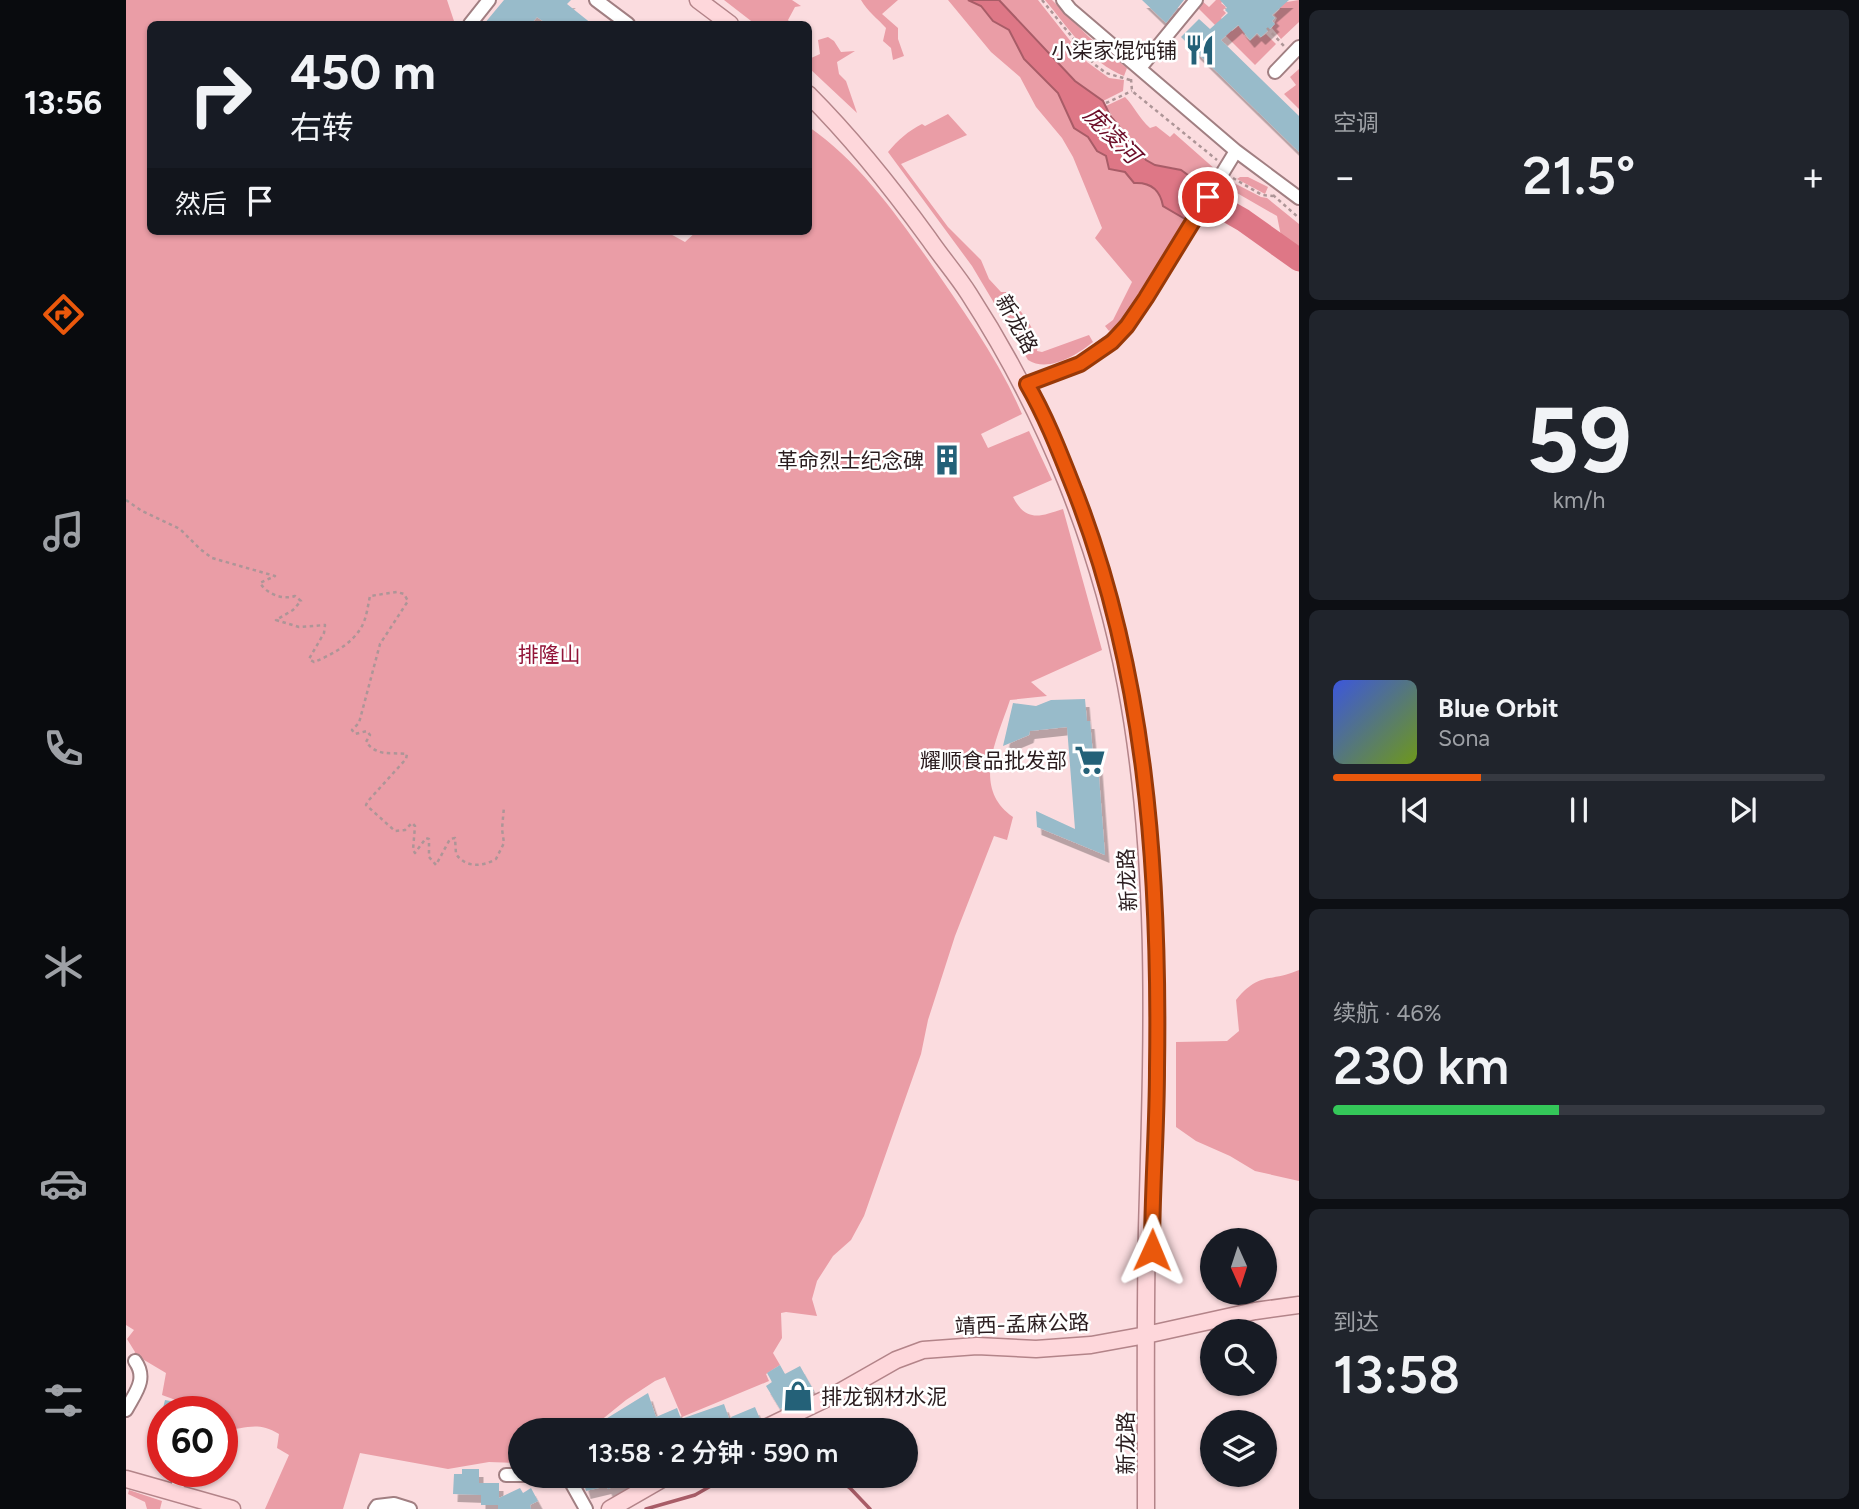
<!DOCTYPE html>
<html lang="zh">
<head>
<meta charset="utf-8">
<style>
  :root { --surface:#171b24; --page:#20242c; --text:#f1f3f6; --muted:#9ea1a6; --line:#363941; --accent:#ea580c }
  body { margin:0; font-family:Figtree,"Noto Sans SC",sans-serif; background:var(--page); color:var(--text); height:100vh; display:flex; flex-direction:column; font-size:26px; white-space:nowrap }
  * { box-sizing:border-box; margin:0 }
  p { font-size:23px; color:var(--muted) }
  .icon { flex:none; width:38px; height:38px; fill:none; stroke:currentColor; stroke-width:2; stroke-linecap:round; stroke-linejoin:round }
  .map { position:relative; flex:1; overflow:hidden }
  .sheet { display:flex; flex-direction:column; gap:10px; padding:10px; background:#0d0f14; width:560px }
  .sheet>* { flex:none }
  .banner { position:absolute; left:21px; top:21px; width:665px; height:214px; border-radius:10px; box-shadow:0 2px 5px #0004; background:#171b24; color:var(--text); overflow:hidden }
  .needle { width:46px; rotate:177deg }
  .fabs { position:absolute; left:1074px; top:1228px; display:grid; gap:14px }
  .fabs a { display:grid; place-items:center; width:77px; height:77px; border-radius:50%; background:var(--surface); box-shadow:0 2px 5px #0004; font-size:35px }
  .speed { position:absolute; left:21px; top:1396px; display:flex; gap:14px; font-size:35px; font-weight:700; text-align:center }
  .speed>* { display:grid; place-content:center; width:91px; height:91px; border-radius:50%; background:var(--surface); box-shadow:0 2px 5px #0004; line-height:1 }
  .speed .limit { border:10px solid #d22; background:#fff; color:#111 }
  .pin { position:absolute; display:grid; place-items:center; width:60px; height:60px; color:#fff; margin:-30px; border:4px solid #fff; border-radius:50%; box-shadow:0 2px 7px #0007 }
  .me { position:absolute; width:77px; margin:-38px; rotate:1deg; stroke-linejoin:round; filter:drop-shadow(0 0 5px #0008) }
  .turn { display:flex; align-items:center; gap:24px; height:147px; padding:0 28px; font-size:32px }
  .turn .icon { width:91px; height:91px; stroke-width:2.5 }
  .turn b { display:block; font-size:49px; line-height:60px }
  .then { display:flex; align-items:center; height:66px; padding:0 28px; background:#0003; gap:14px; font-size:26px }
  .big { font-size:52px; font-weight:600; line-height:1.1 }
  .sheet .tile { flex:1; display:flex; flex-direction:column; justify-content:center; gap:10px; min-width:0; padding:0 24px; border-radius:10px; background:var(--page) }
  .sheet .dial { align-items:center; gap:0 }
  .dial b { font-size:91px; line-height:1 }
  .song { display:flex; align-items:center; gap:21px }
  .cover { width:84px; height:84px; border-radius:10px; background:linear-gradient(135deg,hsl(230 70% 55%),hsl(80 70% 35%)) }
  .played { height:7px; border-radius:4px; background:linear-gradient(90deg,var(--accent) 30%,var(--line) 30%) }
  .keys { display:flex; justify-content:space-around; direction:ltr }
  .heat { display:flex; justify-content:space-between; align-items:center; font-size:38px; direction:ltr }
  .charge { height:10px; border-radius:5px; background:linear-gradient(90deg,#34c759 46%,var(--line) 0) }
  .trip { position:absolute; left:382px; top:1418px; width:410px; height:70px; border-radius:35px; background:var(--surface); box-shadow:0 2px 5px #0004; font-weight:600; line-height:70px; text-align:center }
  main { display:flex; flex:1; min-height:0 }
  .menu { display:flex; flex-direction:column; width:126px; justify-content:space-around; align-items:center; background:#090b0e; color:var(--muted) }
  .menu .icon { width:49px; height:49px }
  .menu .active { color:var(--accent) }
  .menu b { font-size:32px; color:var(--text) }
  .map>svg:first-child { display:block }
  .green { fill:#ea9da6 }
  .water { fill:#de7786; stroke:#a85c67; stroke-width:2 }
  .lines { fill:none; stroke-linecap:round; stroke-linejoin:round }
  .stream { stroke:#a85c67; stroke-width:3.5 }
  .river { stroke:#de7786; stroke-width:23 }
  .building { fill:#98bbca; filter:url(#shadow) }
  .minor-casing { stroke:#a17f82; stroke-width:16 }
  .major-casing { stroke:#b38489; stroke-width:19 }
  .path { stroke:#ad9597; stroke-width:2.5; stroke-dasharray:3.5 3.5; stroke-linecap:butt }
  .minor { stroke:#fff; stroke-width:12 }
  .major { stroke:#fed7db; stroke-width:16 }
  .route-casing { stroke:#983908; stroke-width:18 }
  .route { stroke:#ea580c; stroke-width:12 }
  .labels { text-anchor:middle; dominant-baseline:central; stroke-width:5; stroke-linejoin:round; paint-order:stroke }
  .poi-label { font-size:21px; fill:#2a1c1e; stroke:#fff; text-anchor:end }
  .street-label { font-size:21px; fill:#2a1c1e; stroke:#fff }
  .park-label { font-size:21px; fill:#921539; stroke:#fff }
  .water-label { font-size:23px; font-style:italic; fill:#6c0d28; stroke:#fff }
</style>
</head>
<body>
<main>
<nav class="menu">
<b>13:56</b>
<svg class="icon active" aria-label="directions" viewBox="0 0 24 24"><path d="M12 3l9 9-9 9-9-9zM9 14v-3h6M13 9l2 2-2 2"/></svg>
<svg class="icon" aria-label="music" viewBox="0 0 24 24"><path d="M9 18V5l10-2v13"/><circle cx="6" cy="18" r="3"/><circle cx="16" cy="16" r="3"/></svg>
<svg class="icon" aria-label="phone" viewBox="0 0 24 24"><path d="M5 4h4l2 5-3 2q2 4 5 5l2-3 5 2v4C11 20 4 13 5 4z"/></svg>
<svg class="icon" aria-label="climate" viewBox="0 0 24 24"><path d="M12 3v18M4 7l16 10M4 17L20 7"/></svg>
<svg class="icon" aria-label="car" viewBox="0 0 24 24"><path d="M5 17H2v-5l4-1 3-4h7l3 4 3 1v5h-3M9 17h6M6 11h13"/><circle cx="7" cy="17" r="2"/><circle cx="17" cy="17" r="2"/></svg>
<svg class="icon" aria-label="filters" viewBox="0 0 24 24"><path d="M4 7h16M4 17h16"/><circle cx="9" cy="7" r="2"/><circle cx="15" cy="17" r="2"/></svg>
</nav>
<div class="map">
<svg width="1173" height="1509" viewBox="0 0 1173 1509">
  <defs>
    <filter id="shadow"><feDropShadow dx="4.5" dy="8" stdDeviation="0" flood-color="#0004"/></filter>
  </defs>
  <rect width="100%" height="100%" fill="#fbdcdf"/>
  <path class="green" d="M0 0H321L329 24H24V231H539L559 242 571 231H682L683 127C730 159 768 211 801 258 836 309 872 358 896 414L855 434 862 448 903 431 926 480 887 497C900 522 913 517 937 509L976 650 905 682 921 696 884 700C871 739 845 788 887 817L881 840 868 836 829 936 802 1020 795 1054 738 1216 725 1240 707 1256 691 1281 686 1299 691 1316 660 1312 655 1313 656 1338 647 1353 654 1365 640 1374 643 1381 556 1417 539 1377 529 1381 500 1400 463 1430H394V1463L363 1462 322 1469 234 1453 217 1509H139L163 1455 151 1448 153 1434C129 1420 120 1430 96 1430V1412H67L66 1406 36 1395 40 1373 8 1354 9 1352 1 1339 8 1330 0 1325Z
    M598 0H666L675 6 669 7 662 20 665 24H629Z
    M735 0H772L756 14 772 28V39L778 56 767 60 765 48 757 41 760 28C751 18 742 12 735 0Z
    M822 0H842L855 6 867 21 883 30 898 59 932 93 948 128 963 137 968 147 980 156 987 170 1000 172 1029 188 1048 211 1059 219 1016 295 993 324 983 331 979 326 987 320 1006 282 969 238 976 228 947 157 936 138 910 107 894 77 865 52Z
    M873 0H912L961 62 983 78 998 80 997 91 977 101 949 81Z
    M919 0H926L963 37 1001 68 998 76C964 63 942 27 919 0Z
    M1090 0H1098L1095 3 1100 7 1097 10 1100 13 1095 18 1106 31 1118 22 1120 33 1118 35 1124 41 1131 35 1134 38 1140 34 1150 44 1129 65 1070 6 1076 1 1083 7Z
    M1159 0 1161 2 1173 0V22L1155 39 1146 28 1151 18 1148 15 1154 9 1150 5Z
    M702 37 708 41 715 52 729 51 711 62 713 74 720 81 731 113 683 68V59L694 54 692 40Z
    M1173 69V109L1158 94 1170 85 1164 77Z
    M999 97C1008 106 1013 118 1024 128L1030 126 1044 137 1048 133 1090 170 1083 182 1080 179 1073 183 1048 168 1029 165 1020 160 997 133 980 106Z
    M822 114 841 135 775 164 822 227 855 260 863 279 875 292H880L889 307 891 306C900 319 914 335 911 351L916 352 963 335 967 342C951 355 922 373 902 360L846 266 762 152C772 140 782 131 796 124L799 126Z
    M1114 177H1122L1142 187 1139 194 1111 179Z
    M1108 183 1135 197 1141 198 1173 224V253L1155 236 1151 216 1104 189Z
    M1173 970V1181L1129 1171 1104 1156 1070 1141 1050 1127V1042L1101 1041 1113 1031 1110 1000C1134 971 1143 983 1173 970Z
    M3 1490 36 1501 34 1509H21L19 1502 2 1494Z"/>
  <path class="water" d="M842 0H873L949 81 977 101 984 115 1020 160 1029 165 1055 170 1073 183 1080 179 1083 182 1059 219 1037 206C1034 189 1024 182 1008 183L999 172 983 169 980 156 971 151 962 137 948 128 932 93 898 59 883 30 867 21 855 6Z"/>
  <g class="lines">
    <path class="stream" d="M707 1475 724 1488 744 1509
      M520 1509 569 1495 604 1475"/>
    <path class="river" d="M1061 188 1117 220 1173 260"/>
  </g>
  <path class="building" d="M378 0H445L441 4 466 24H421L411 17 405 24H358Z
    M1016 0H1058L1040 23Z
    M1094 0H1163L1146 15 1149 18 1146 21 1149 24 1135 37 1131 33 1124 40 1112 25 1095 40 1173 116V152L1055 37 1073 19 1084 29 1102 13 1099 10 1101 8Z
    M959 699 961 721H964L968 765 972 764 979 855 911 827 910 811 949 829 941 727 904 731 903 735 877 746 887 703 910 706 925 700Z
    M654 1365 659 1374 674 1366 688 1391 654 1409 640 1386 646 1382 641 1373Z
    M522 1393 530 1417 551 1408 555 1419 598 1404 605 1424 590 1430H482L478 1420Z
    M39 1400 55 1403 54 1412H36Z
    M629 1407 634 1419 610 1430 605 1417Z
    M336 1469H353V1483H373V1498L394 1488 397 1493 405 1488 412 1501 404 1505 405 1509H372V1505H355V1495L327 1494 328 1474H336Z
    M456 1475H514L482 1489 481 1486 460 1491Z"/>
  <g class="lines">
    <g class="minor-casing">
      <path id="minor" d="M470 0 502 24
        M937 0 944 9 1110 151 1173 198
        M344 24 363 0
        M1014 68 1070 0
        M1149 72 1173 47
        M896 386 954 364 992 336 1020 298 1110 151
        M62 1409 63 1412
        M0 1410C9 1393 22 1379 9 1361
        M380 1475H414
        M441 1475 460 1509
        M50 1493 55 1472
        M249 1509 251 1506 268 1504 284 1509"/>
    </g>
    <g class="major-casing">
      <path id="major" d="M572 0 604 24
        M682 94C727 139 766 188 803 239 816 258 831 275 843 294 920 413 974 547 1000 685 1034 865 1026 1048 1021 1229 1019 1322 1020 1416 1020 1509
        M635 1430 712 1393 770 1360 797 1350 851 1346 910 1349 965 1345 1020 1335 1129 1311 1173 1305
        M0 1479 106 1509
        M484 1509 543 1475"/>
    </g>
    <path class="path" d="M916 0 968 64 980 73 1004 80
      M1141 28 1158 46
      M1005 79 1006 91 1091 160
      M980 103 1006 91
      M1107 178 1136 195 1147 196
      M1147 195 1173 218
      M0 500 16 511 54 529 74 549 86 558 149 576 134 583C141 594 156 600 169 596L175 601 167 610 150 620 173 627 199 625 198 633 183 659 188 662C206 655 229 642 237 624 241 615 242 605 244 596L271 592 278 594 282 601 254 644 233 723 226 730 229 734 241 731 244 735 240 742C252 757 264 752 281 754L280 759 242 801 240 805 269 831 279 830 286 823 289 826 287 850 289 853 300 838 303 839V857L310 865 324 839 329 838 330 854C340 868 356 867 370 859L378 843 376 829 378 807
      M35 1429 37 1430"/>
    <use href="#minor" class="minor"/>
    <use href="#major" class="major"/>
  </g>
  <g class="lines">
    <g class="route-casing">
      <path id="route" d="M1026 1250C1026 1190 1031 1129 1031 1069 1034 870 1020 667 945 481 932 448 919 415 901 384L954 364 986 342 1001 326 1020 298 1082 197"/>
    </g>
    <use href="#route" class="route"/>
  </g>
  <defs>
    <g id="restaurant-bare" transform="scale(2.415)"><path d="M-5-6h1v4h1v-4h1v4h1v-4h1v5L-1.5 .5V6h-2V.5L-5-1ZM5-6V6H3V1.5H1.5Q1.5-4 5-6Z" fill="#246178" stroke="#fff" stroke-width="2.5" paint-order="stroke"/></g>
    <g id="building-bare" transform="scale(2.415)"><path d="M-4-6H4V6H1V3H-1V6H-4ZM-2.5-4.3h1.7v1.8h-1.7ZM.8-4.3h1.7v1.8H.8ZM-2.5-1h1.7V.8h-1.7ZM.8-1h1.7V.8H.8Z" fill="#246178" stroke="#fff" stroke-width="2.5" paint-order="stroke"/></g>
    <g id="supermarket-bare" transform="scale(2.415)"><path d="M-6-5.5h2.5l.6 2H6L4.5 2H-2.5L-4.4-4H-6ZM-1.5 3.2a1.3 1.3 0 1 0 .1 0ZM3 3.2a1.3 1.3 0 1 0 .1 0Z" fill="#246178" stroke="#fff" stroke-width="2.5" paint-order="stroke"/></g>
    <g id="shop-bare" transform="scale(2.415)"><path d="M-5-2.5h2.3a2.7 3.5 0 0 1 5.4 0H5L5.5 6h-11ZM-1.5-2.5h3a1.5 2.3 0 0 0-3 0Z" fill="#246178" stroke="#fff" stroke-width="2.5" paint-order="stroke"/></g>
  </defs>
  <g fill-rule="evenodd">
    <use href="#restaurant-bare" x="1074" y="50"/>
    <use href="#building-bare" x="821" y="460"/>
    <use href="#supermarket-bare" x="964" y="760"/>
    <use href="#shop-bare" x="672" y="1396"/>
  </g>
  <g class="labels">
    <g class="poi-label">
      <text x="1051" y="50">小柒家馄饨铺</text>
      <text x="798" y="460">革命烈士纪念碑</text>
      <text x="941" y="760">耀顺食品批发部</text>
      <text x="695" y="1396" text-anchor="start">排龙钢材水泥</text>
    </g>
    <g class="street-label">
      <text transform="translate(891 324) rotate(61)">新龙路</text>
      <text transform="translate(1001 880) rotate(-93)">新龙路</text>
      <text transform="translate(896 1324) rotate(-2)">靖西-孟麻公路</text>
      <text transform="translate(999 1443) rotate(-90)">新龙路</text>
    </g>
    <g class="park-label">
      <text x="423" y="654">排隆山</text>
    </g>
    <g class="water-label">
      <text transform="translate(986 135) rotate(45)">庞凌河</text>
    </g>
  </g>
</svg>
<div class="fabs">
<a><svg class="needle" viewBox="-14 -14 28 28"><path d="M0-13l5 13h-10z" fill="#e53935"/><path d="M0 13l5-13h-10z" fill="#9ea1a6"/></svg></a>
<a><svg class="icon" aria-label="search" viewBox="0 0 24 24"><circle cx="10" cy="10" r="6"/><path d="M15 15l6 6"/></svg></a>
<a><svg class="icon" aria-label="layers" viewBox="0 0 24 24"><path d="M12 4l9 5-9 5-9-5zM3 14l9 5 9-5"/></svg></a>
</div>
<div class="speed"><div class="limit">60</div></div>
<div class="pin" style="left:1082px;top:197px;background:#d93025"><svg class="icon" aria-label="arrive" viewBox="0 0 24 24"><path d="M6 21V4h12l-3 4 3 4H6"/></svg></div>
<svg class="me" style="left:1026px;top:1250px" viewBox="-20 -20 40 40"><path d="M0-17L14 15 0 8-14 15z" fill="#ea580c" stroke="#fff" stroke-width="4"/></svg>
<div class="trip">13:58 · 2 分钟 · 590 m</div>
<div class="banner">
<div class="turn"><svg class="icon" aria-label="right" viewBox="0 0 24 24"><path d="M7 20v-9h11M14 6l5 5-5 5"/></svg><div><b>450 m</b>右转</div></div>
<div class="then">然后<svg class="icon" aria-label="arrive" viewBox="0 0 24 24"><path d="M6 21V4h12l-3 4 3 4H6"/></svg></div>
</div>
</div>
<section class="sheet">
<div class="tile"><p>空调</p>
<div class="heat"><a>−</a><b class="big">21.5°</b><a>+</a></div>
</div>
<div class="tile dial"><b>59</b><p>km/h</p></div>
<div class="tile">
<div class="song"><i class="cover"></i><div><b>Blue Orbit</b><p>Sona</p></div></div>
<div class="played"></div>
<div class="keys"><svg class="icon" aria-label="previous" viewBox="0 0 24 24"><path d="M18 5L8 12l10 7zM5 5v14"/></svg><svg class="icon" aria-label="pause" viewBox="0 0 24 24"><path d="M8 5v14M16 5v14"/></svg><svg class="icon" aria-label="next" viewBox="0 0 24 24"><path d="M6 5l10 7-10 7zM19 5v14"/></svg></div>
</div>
<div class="tile"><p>续航 · 46%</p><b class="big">230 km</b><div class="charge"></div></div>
<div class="tile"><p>到达</p><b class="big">13:58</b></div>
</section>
</main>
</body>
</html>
